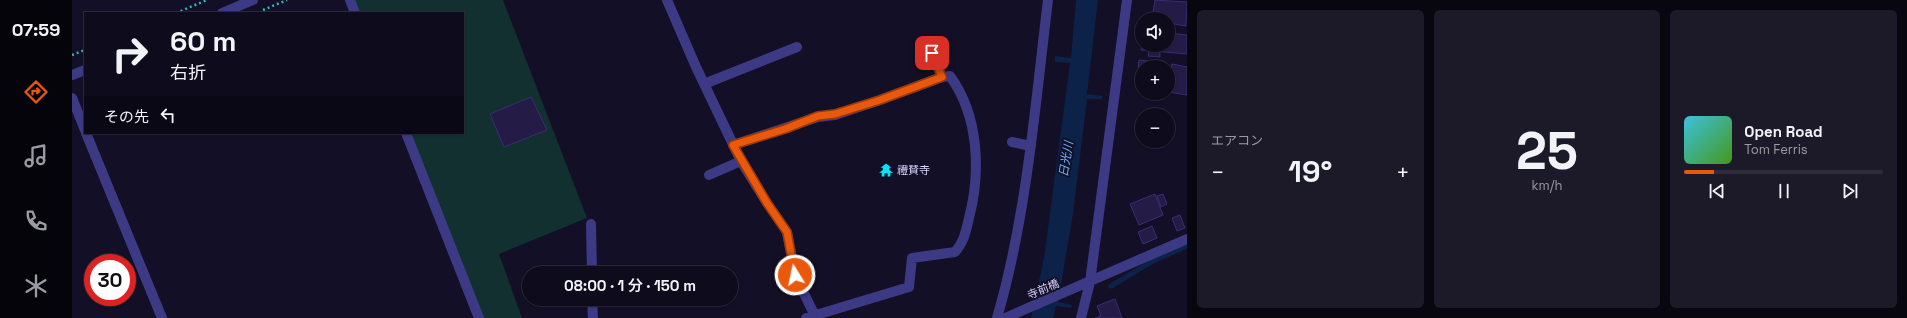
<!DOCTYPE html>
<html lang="ja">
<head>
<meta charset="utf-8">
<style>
  :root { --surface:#0e0b1c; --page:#1c1929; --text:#f1f3f6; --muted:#9b9ba3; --line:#2e2b3b; --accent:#ea580c }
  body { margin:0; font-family:"Space Grotesk","Noto Sans JP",sans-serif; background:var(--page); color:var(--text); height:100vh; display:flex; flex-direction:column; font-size:15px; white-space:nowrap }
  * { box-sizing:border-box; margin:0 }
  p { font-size:13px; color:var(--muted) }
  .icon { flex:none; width:22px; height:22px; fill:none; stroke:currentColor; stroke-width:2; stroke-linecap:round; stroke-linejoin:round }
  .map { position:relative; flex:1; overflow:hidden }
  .panel { display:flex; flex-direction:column; gap:10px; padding:10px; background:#08060f; width:720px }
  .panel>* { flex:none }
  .hud { position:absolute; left:12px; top:12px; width:380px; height:122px; border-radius:0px; box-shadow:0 1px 3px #0004,0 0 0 1px var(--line); background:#0e0b1c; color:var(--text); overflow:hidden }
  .fabs { position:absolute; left:1063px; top:12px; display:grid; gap:8px }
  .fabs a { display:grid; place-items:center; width:40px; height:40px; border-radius:50%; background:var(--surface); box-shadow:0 1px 3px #0004,0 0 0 1px var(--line); font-size:20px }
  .speed { position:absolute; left:12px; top:254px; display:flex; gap:8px; font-size:20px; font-weight:700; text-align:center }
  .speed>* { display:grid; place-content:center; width:52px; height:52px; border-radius:50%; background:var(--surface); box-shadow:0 1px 3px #0004,0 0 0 1px var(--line); line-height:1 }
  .speed .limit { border:6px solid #d22; background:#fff; color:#111 }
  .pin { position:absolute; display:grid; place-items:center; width:34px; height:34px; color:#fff; margin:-17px; border-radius:8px; box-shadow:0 2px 6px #0006 }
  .me { position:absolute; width:44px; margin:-22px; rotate:350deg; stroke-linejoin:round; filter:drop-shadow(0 0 3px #0008) }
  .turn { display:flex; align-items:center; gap:14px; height:84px; padding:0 20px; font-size:18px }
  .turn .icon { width:52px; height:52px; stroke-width:2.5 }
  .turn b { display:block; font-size:28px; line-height:34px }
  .then { display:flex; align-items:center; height:38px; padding:0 20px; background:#0003; gap:8px; font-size:15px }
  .big { font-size:30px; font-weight:600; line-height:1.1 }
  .panel .card { flex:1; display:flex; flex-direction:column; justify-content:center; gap:6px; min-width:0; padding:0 14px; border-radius:6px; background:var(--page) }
  .panel .dial { align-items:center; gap:0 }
  .dial b { font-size:52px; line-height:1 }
  .song { display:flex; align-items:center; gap:12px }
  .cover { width:48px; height:48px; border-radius:6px; background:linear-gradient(135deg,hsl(190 70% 55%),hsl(100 70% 35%)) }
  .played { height:4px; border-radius:2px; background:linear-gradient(90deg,var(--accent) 15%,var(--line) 15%) }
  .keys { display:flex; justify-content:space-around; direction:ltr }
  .heat { display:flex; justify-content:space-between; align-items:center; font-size:22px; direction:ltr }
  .panel .tiles { flex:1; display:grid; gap:10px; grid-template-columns:repeat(3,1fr) }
  .trip { position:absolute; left:450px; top:266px; width:216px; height:40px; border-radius:20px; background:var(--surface); box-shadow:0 1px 3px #0004,0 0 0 1px var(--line); font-weight:600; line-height:40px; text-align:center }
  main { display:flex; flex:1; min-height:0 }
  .tabs { display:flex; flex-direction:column; width:72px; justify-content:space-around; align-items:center; background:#06040b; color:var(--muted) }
  .tabs .icon { width:28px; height:28px }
  .tabs .current { color:var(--accent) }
  .tabs b { font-size:18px; color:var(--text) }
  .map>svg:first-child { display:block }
  .green { fill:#12302f }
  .water { fill:#0c2248 }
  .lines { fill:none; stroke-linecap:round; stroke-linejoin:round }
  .stream { stroke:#0c2248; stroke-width:5 }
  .building { fill:#241b47; stroke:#3b2d73 }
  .path { stroke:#2fb8b0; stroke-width:2.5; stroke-dasharray:2 3; stroke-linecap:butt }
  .minor { stroke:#3d3a85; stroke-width:10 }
  .route-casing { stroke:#983908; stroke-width:10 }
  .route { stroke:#ea580c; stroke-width:7 }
  .labels { text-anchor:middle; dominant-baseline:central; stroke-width:4; stroke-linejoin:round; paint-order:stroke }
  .poi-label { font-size:11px; fill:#d9d4ff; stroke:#130f26; text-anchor:start }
  .street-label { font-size:11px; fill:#d9d4ff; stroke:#130f26 }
  .water-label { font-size:12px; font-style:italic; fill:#62b6ff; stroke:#130f26 }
</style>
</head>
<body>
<main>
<nav class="tabs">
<b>07:59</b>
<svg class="icon current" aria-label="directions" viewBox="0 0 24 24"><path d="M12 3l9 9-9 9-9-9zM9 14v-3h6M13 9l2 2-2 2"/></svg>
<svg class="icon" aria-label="music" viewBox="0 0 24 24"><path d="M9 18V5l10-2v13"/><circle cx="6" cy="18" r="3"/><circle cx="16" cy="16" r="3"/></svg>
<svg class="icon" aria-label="phone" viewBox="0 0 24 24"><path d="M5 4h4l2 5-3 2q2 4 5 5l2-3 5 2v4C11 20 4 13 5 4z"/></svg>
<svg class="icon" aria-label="climate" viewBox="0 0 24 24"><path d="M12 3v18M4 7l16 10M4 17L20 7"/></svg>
</nav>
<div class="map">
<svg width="1115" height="318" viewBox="0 0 1115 318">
  <rect width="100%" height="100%" fill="#130f26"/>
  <path class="green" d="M279 0H431L515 218 427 254 450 318H407L334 133H391V13H284Z"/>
  <path class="water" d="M1004 0H1026L1015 94 1031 96 1030 99H1015L1001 214 986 302 1000 305 999 308 984 306 981 318H959L972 258 998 63 983 62V56L999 58Z"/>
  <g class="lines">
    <path class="stream" d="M1039 286 1079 262 1115 246"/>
  </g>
  <path class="building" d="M1083 0 1115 2 1114 26 1096 23V19H1080Z
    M1096 33 1115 35V54L1069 50 1070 43V45H1096Z
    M1077 51 1088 52V57L1076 56Z
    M1067 60 1093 63V67H1070V89L1064 88Z
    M1100 64 1115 67V95L1096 92V76L1098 75Z
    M459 97 475 130 432 147 418 114Z
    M1083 194 1091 215 1067 225 1058 204Z
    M1091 194 1095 204 1089 207 1085 196Z
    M1108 215 1113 228 1105 231 1100 218Z
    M1080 226 1085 238 1071 244 1066 232Z
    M1043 299 1050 318H1023L1029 316 1025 306Z"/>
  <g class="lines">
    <path class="path" d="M191 10 215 0
      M104 13 135 0
      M0 55 13 50"/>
    <path class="minor" d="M278 0 283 13
      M595 0 624 67 669 161 695 203 715 232 723 275 743 316 746 318
      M150 13 181 0
      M0 75 13 70
      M632 84 725 47
      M0 98 13 130
      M14 133 90 318
      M334 133 407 318
      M940 142 959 146
      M661 145 746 117 763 115 808 100 870 77
      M637 175 669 161
      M519 224 520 273
      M520 299 521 318
      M734 318 837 287 840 258 883 252C892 242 894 231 897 218 909 172 907 116 878 76L870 77 855 41
      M925 318C955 215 963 106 976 0
      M933 318 1115 239
      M1009 318 1018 282 1055 0"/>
  </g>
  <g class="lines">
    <g class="route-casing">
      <path id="route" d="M723 275 715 232 695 203 661 145 713 129 746 116 763 114 808 100 870 77 860 53"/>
    </g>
    <use href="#route" class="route"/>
  </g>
  <defs>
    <g id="temple-bare" transform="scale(1.08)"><path d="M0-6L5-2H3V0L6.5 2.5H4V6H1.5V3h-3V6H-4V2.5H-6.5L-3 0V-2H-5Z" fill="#00e5ff" stroke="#130f26" stroke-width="2.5" paint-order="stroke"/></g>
  </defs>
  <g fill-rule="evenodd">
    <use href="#temple-bare" x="814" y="170"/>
  </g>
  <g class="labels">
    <g class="poi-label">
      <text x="825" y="170">禮賛寺</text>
    </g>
    <g class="street-label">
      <text transform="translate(971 289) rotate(-23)">寺前橋</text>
    </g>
    <g class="water-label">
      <text transform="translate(994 159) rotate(-81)">日光川</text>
    </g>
  </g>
</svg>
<div class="fabs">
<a><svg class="icon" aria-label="sound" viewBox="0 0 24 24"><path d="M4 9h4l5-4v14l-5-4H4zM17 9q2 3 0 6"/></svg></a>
<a>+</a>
<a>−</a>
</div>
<div class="speed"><div class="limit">30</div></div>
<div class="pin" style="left:860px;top:53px;background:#d93025"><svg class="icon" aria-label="arrive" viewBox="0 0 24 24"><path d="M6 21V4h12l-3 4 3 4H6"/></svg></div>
<svg class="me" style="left:723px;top:275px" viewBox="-20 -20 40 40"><circle r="17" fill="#ea580c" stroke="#fff" stroke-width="3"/><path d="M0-11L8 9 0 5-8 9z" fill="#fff"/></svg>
<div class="trip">08:00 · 1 分 · 150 m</div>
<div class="hud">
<div class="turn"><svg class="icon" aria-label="right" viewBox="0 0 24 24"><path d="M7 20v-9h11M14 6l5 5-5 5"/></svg><div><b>60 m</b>右折</div></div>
<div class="then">その先<svg class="icon" aria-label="left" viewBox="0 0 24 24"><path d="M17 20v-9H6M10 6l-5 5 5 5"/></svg></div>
</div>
</div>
<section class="panel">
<div class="tiles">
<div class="card"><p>エアコン</p>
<div class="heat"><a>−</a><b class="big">19°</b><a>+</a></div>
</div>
<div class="card dial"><b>25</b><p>km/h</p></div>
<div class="card">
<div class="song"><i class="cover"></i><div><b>Open Road</b><p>Tom Ferris</p></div></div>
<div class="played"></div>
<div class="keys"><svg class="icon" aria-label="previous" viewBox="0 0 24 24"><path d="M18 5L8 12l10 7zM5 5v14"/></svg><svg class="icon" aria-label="pause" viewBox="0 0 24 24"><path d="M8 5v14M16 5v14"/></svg><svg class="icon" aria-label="next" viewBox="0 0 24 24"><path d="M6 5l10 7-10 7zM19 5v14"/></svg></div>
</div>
</div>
</section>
</main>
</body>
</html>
